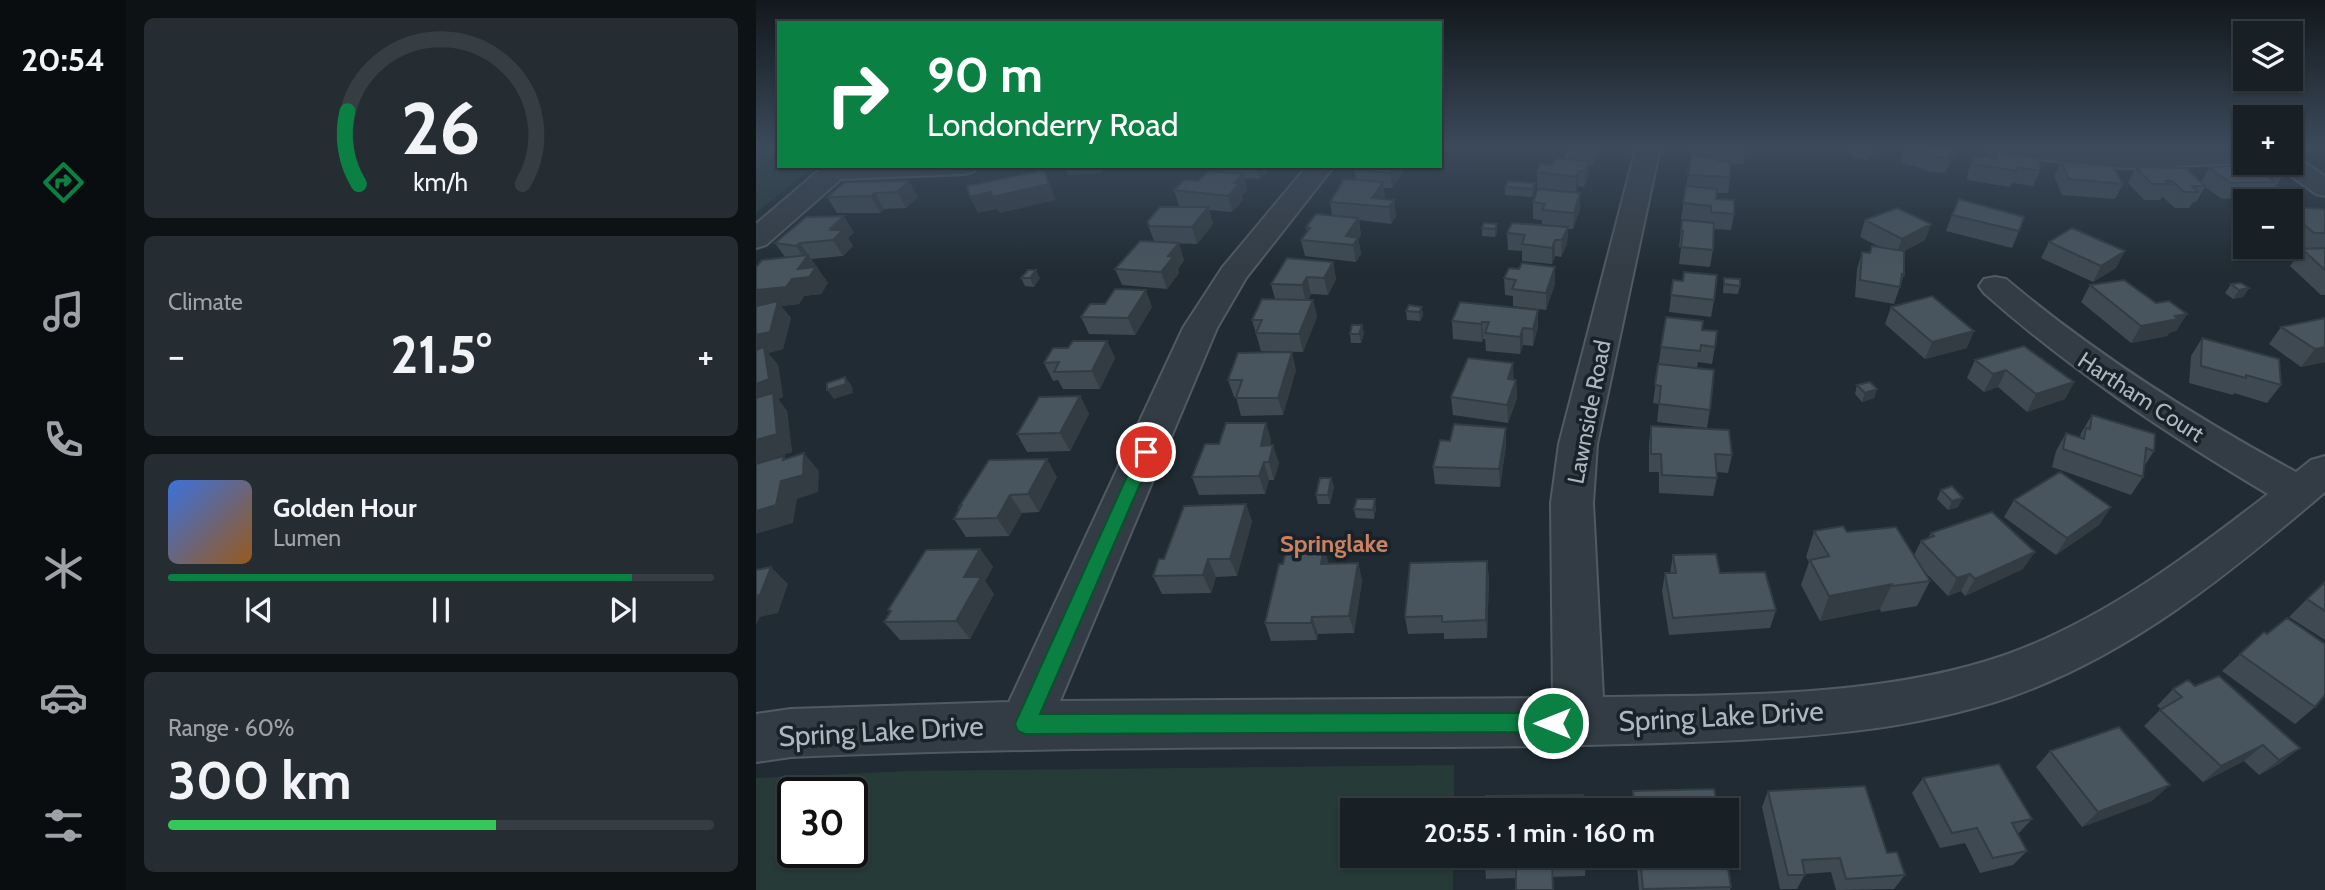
<!DOCTYPE html>
<html lang="en">
<head>
<meta charset="utf-8">
<style>
  :root { --surface:#182026; --page:#252d32; --text:#f1f3f6; --muted:#9fa3a7; --line:#363e43; --accent:#0b8043 }
  body { margin:0; font-family:Cabin,sans-serif; background:var(--page); color:var(--text); height:100vh; display:flex; flex-direction:column; font-size:26px; white-space:nowrap }
  * { box-sizing:border-box; margin:0 }
  p { font-size:23px; color:var(--muted) }
  .icon { flex:none; width:38px; height:38px; fill:none; stroke:currentColor; stroke-width:2; stroke-linecap:round; stroke-linejoin:round }
  .map { position:relative; flex:1; overflow:hidden }
  .panel { display:flex; flex-direction:column; gap:18px; padding:18px; background:#0d1215; width:630px }
  .panel>* { flex:none }
  .banner { position:absolute; left:21px; top:21px; width:665px; height:147px; border-radius:0px; box-shadow:0 2px 5px #0004,0 0 0 2px var(--line); background:#0b8043; color:#fff; overflow:hidden }
  .tools { position:absolute; left:1477px; top:21px; display:grid; gap:14px }
  .tools a { display:grid; place-items:center; width:70px; height:70px; border-radius:0px; background:var(--surface); box-shadow:0 2px 5px #0004,0 0 0 2px var(--line); font-size:35px }
  .speed { position:absolute; left:21px; top:777px; display:flex; gap:14px; font-size:35px; font-weight:700; text-align:center }
  .speed>* { display:grid; place-content:center; width:91px; height:91px; border-radius:50%; background:var(--surface); box-shadow:0 2px 5px #0004,0 0 0 2px var(--line); line-height:1 }
  .speed .limit { border:4px solid #111; border-radius:10px; background:#fff; color:#111 }
  .pin { position:absolute; display:grid; place-items:center; width:60px; height:60px; color:#fff; margin:-30px; border:4px solid #fff; border-radius:50%; box-shadow:0 2px 7px #0007 }
  .me { position:absolute; width:77px; margin:-38px; rotate:270deg; stroke-linejoin:round; filter:drop-shadow(0 0 5px #0008) }
  .turn { display:flex; align-items:center; gap:24px; height:147px; padding:0 35px; font-size:32px }
  .turn .icon { width:91px; height:91px; stroke-width:2.5 }
  .turn b { display:block; font-size:49px; line-height:60px }
  .big { font-size:52px; font-weight:800; line-height:1.1 }
  .panel .card { flex:1; display:flex; flex-direction:column; justify-content:center; gap:10px; min-width:0; padding:0 24px; border-radius:10px; background:var(--page) }
  .panel .dial { align-items:center; gap:0 }
  .dial svg { height:182px; overflow:visible; fill:none; stroke:var(--line); stroke-width:7; stroke-linecap:round; text-anchor:middle }
  .dial text { fill:var(--text); stroke:none }
  .song { display:flex; align-items:center; gap:21px }
  .cover { width:84px; height:84px; border-radius:10px; background:linear-gradient(135deg,hsl(220 70% 55%),hsl(30 70% 35%)) }
  .played { height:7px; border-radius:4px; background:linear-gradient(90deg,var(--accent) 85%,var(--line) 85%) }
  .keys { display:flex; justify-content:space-around; direction:ltr }
  .heat { display:flex; justify-content:space-between; align-items:center; font-size:38px; direction:ltr }
  .charge { height:10px; border-radius:5px; background:linear-gradient(90deg,#34c759 60%,var(--line) 0) }
  .trip { position:absolute; left:584px; top:798px; width:399px; height:70px; border-radius:0px; background:var(--surface); box-shadow:0 2px 5px #0004,0 0 0 2px var(--line); font-weight:800; line-height:70px; text-align:center }
  main { display:flex; flex:1; min-height:0 }
  .tabs { display:flex; flex-direction:column; width:126px; justify-content:space-around; align-items:center; background:#0a0d0f; color:var(--muted) }
  .tabs .icon { width:49px; height:49px }
  .tabs .current { color:var(--accent) }
  .tabs b { font-size:32px; color:var(--text) }
  .map>svg:first-child { display:block }
  .green { fill:#263a38; fill-rule:evenodd }
  .lines { fill:none; stroke-linecap:round; stroke-linejoin:round }
  .minor-casing { stroke:#515a62; stroke-width:4 }
  .minor { fill:#333c44; fill-rule:evenodd }
  .wall { fill:#3e4952 }
  .shaded-wall { fill:#323c42 }
  .building { fill:#48555f; stroke:#323c42; stroke-width:2 }
  .route { fill:#0b8043; stroke:#07532c; stroke-width:2 }
  .labels { text-anchor:middle; dominant-baseline:central; stroke-width:7; stroke-linejoin:round; paint-order:stroke }
  .street-label { font-size:23px; fill:#adb7c1; stroke:#192129 }
  .neighbourhood-label { font-size:24px; font-weight:bold; fill:#ca815f; stroke:#192129 }
  .near-street-label { font-size:28px; fill:#adb7c1; stroke:#192129 }
</style>
</head>
<body>
<main>
<nav class="tabs">
<b>20:54</b>
<svg class="icon current" aria-label="directions" viewBox="0 0 24 24"><path d="M12 3l9 9-9 9-9-9zM9 14v-3h6M13 9l2 2-2 2"/></svg>
<svg class="icon" aria-label="music" viewBox="0 0 24 24"><path d="M9 18V5l10-2v13"/><circle cx="6" cy="18" r="3"/><circle cx="16" cy="16" r="3"/></svg>
<svg class="icon" aria-label="phone" viewBox="0 0 24 24"><path d="M5 4h4l2 5-3 2q2 4 5 5l2-3 5 2v4C11 20 4 13 5 4z"/></svg>
<svg class="icon" aria-label="climate" viewBox="0 0 24 24"><path d="M12 3v18M4 7l16 10M4 17L20 7"/></svg>
<svg class="icon" aria-label="car" viewBox="0 0 24 24"><path d="M5 17H2v-5l4-1 3-4h7l3 4 3 1v5h-3M9 17h6M6 11h13"/><circle cx="7" cy="17" r="2"/><circle cx="17" cy="17" r="2"/></svg>
<svg class="icon" aria-label="filters" viewBox="0 0 24 24"><path d="M4 7h16M4 17h16"/><circle cx="9" cy="7" r="2"/><circle cx="15" cy="17" r="2"/></svg>
</nav>
<section class="panel">
<div class="card dial"><svg viewBox="0 0 100 80">
<path d="M14 69A42 42 0 1 1 86 69"/>
<path d="M14 69A42 42 0 0 1 9 37" stroke="#0b8043"/>
<text x="50" y="56" font-size="32" font-weight="700">26</text>
<text x="50" y="72" font-size="11">km/h</text>
</svg></div>
<div class="card"><p>Climate</p>
<div class="heat"><a>−</a><b class="big">21.5°</b><a>+</a></div>
</div>
<div class="card">
<div class="song"><i class="cover"></i><div><b>Golden Hour</b><p>Lumen</p></div></div>
<div class="played"></div>
<div class="keys"><svg class="icon" aria-label="previous" viewBox="0 0 24 24"><path d="M18 5L8 12l10 7zM5 5v14"/></svg><svg class="icon" aria-label="pause" viewBox="0 0 24 24"><path d="M8 5v14M16 5v14"/></svg><svg class="icon" aria-label="next" viewBox="0 0 24 24"><path d="M6 5l10 7-10 7zM19 5v14"/></svg></div>
</div>
<div class="card"><p>Range · 60%</p><b class="big">300 km</b><div class="charge"></div></div>
</section>
<div class="map">
<svg width="1569" height="890" viewBox="0 0 1569 890">
  <rect width="100%" height="100%" fill="#202b33"/>
  <path class="green" d="M0 148H23V166H58L0 213Z
    M698 765V810H597V856H697V890H0V778L152 771ZM37 793H96V852H37Z"/>
  <g class="lines">
    <g class="minor-casing">
      <path id="minor" d="M880 148H904L841 444 837 503 847 697C978 695 1128 698 1252 654 1348 619 1432 556 1512 494 1411 434 1316 371 1228 293L1223 286 1228 279 1239 277 1250 279C1340 355 1437 416 1540 472L1555 460 1569 456V492C1473 574 1374 655 1254 697 1151 732 1044 738 936 742 847 745 760 747 671 747 459 747 247 748 35 757L0 762V714L35 709 253 702 427 328 466 268 551 166H578L490 278 461 328 304 701 797 698 795 503 803 444Z
        M1231 148H1319L1369 152 1489 148V163H1492L1369 168 1243 155 1234 153Z
        M1535 156 1542 158 1569 176V196L1560 194 1524 168 1520 163H1535Z
        M68 166H222L218 171 209 174 85 179 10 245 0 248V224Z"/>
    </g>
    <use href="#minor" class="minor"/>
  </g>
  <path class="wall" d="M810 148 843 150 837 166H832V177L828 187 822 186 820 192 781 188V172L809 159Z
    M937 148H990L987 164 974 163V177L972 193H961L960 199 978 214 975 230 957 229V250L954 267 923 264 925 248 923 247 926 220 953 222 925 219 935 155H936Z
    M1089 148H1123L1119 151 1118 154 1111 161 1094 156 1096 149Z
    M1150 148H1200L1196 160 1189 173 1168 171 1169 169 1145 163Z
    M1240 151 1284 171 1277 186 1256 183 1254 187 1211 180 1212 172 1217 156 1226 157V155L1238 157Z
    M1305 161 1367 184 1359 199 1306 195 1298 176Z
    M308 166H350L345 173 312 175Z
    M464 166 515 167 504 179 488 178 491 190 486 195 487 200 476 212 453 210 457 224 441 244 412 243 428 260 422 269 423 273 411 289 366 285 359 269 399 242 397 238 391 222 434 207 423 206 418 190 466 172Z
    M1380 167 1445 182 1453 168 1526 177 1516 192 1512 193 1509 197 1466 199 1449 187 1440 202H1437L1433 208H1419L1407 197H1406L1404 200H1388L1372 183Z
    M649 168 636 188H628L629 199 638 200 640 216 635 224 603 220 605 235 602 238 605 254 600 262 549 256 545 240 551 232 550 227 576 215 574 202 600 180 598 169Z
    M89 182 162 197 150 208 128 209 124 213H81L71 197Z
    M779 183V191L776 197 749 195V187Z
    M782 189 824 209 817 229H812L811 244 805 257 799 256 796 264 766 261V251L752 250 751 233 786 225V220L777 219V202Z
    M1535 207 1569 233V295H1565L1534 266 1546 249 1535 239Z
    M1480 210H1489V224H1480L1475 218Z
    M1196 215 1263 231 1256 248 1190 231Z
    M1109 220 1175 224 1169 240 1148 251V275L1138 304 1099 297 1101 269 1106 252 1113 253 1116 246 1124 247 1104 237Z
    M741 224V232L739 237 726 236V228Z
    M98 232 92 238 97 246 87 256 55 259 72 283 65 294 48 296 43 304 25 306 35 318 27 349 12 353 22 365 27 397 22 399 31 411 36 452 0 463V267L29 257 19 243Z
    M1293 242 1360 268 1337 282 1285 258Z
    M577 262 580 279 572 295 555 294 552 300H557L561 317 547 352 505 351 496 320 519 299 515 284Z
    M799 267V284L790 310 757 306V296L749 295 748 278 763 269Z
    M265 278H284L278 287 269 286Z
    M968 278 984 286 982 294 967 293Z
    M917 280 927 281 958 300 955 317 913 312Z
    M1475 284 1493 288 1487 297 1477 299 1469 293Z
    M1334 285 1400 303 1431 314 1420 331 1413 333 1411 336 1375 343 1325 302Z
    M704 302 782 327 777 346 767 345 764 354 730 351 729 339H727L726 342 697 339 696 321Z
    M653 305 667 315 664 321 651 320 650 311Z
    M396 307 379 335 333 334 325 317Z
    M1135 307 1211 348 1169 359 1129 324Z
    M1569 318V362L1545 367 1513 344 1525 327Z
    M606 325 608 334 605 343H595L594 334Z
    M946 330 959 347 956 364 942 362 941 368 954 410 951 428 901 422 903 404 897 403 905 347Z
    M1446 338 1525 385 1511 403 1478 393 1477 395 1433 383 1435 356Z
    M351 341 359 358 344 389H307L302 380 297 381 288 363 312 348Z
    M1219 360 1318 382 1309 399 1271 412 1242 387 1228 392 1211 378Z
    M540 370 527 415 485 416 480 397H478L472 380Z
    M758 380H760L761 398 752 423 697 415 695 397Z
    M1101 385 1121 389 1118 398 1106 402 1099 394Z
    M324 396 333 414 314 451 271 452 261 434Z
    M1336 415 1398 451 1389 465 1387 477 1375 495 1296 467 1300 451 1310 433 1324 437 1325 433Z
    M510 423 515 441 514 445 523 463 518 480H513L509 494 443 495 436 477 463 444Z
    M895 426 976 455 972 473 960 472 961 478 957 496 903 493V472H893V443Z
    M750 445 744 487 679 484 677 467Z
    M301 477 283 512 266 513 253 536 210 537 198 519 204 509 203 507Z
    M575 478 578 487 574 504H562L560 495Z
    M1185 490 1202 507 1192 510 1181 499Z
    M1258 500 1355 507 1343 525 1300 555 1248 517Z
    M490 504 496 522 481 576 460 577 455 593 406 594 397 576 408 559Z
    M620 508 618 519 600 518 598 509Z
    M1058 531 1091 532 1158 555 1165 541 1172 538 1175 533 1267 569 1209 596 1205 591 1192 596 1167 570 1174 581 1161 606 1125 612 1124 609 1064 621 1045 585 1053 562 1050 557Z
    M224 549 237 567 229 581 238 594 214 639 144 640 128 622 134 612 132 610Z
    M917 555 964 573 1020 610 1014 628 913 635 906 591 909 573H914Z
    M731 561 733 579 731 638 688 639V633L652 634 649 617Z
    M602 563 606 581 598 633 562 634 561 640 515 641 509 623 573 564Z
    M1569 581V640L1533 617Z
    M1508 632 1559 707 1539 724 1466 671Z
    M1439 686 1544 748 1523 764 1503 775 1488 761 1447 782 1388 726 1405 709 1401 706 1417 689Z
    M1294 751 1396 801 1326 827 1280 767Z
    M1167 778 1276 819 1262 834 1271 851 1257 865 1224 873 1209 843 1184 848 1156 793Z
    M877 791 962 810H875V806Z
    M1012 791 1131 853 1149 875 1138 889 1080 890 1075 872 1049 874 1041 889H1024L1006 807Z
    M728 856 830 862 829 876 730 879Z
    M880 856H970L975 887 974 890H883Z"/>
  <path class="shaded-wall" d="M839 148H843V150L837 166Z
    M1115 148H1123L1119 151 1118 154 1111 161Z
    M1200 148 1196 160 1189 173 1194 158Z
    M833 161 832 177 828 187 829 171Z
    M343 166H350L345 173Z
    M500 166H515V167L504 179Z
    M638 166H649V168L636 188 634 173Z
    M288 170 300 200 244 213 241 209 222 213 214 197Z
    M823 171 822 186 820 192V177Z
    M487 174 491 190 486 195 487 200 476 212 472 196 478 183Z
    M153 181 162 197 150 208 142 192Z
    M627 182 629 198 624 207 616 198Z
    M779 183V191L776 197V189Z
    M119 193 128 209 124 213 115 196Z
    M824 193V209L817 229 818 213Z
    M638 200 640 216 635 224 633 207Z
    M452 207 457 224 441 244 436 227Z
    M88 216 98 232 92 238 97 246 87 256 77 240 75 228Z
    M602 218 605 235 602 238 605 254 600 262 597 245 590 236Z
    M741 224V232L739 237V229Z
    M1175 224 1169 240 1140 255 1146 239Z
    M812 227 811 244 805 257 806 240Z
    M799 240V256L796 264V248Z
    M44 243 72 283 65 294 48 296 43 304 25 306 35 318 27 349 12 353 22 365 27 397 22 399 31 411 36 452 0 463V290L42 269 49 259 40 246Z
    M423 243 428 260 422 269 423 273 411 289 405 272 412 256Z
    M1369 251 1360 268 1337 282 1345 266Z
    M577 262 580 279 572 295 568 278Z
    M799 267V284L790 310V293Z
    M280 270 284 278 278 287 274 278Z
    M551 277 555 294 550 303 546 285Z
    M1493 288 1487 297 1477 299 1483 290Z
    M390 290 396 307 379 335 372 318Z
    M557 300 561 317 547 352 543 334Z
    M666 307 667 315 664 321 663 312Z
    M782 310V327L777 346V329Z
    M1431 314 1420 331 1413 333 1411 336 1375 343 1385 326Z
    M726 322 727 339 726 342 725 324Z
    M606 325 608 334 605 343 603 334Z
    M767 328V345L764 354V337Z
    M1218 331 1211 348 1169 359 1176 342Z
    M351 341 359 358 344 389 336 371Z
    M1569 347V362L1545 367 1559 349Z
    M536 352 540 370 527 415 522 398Z
    M757 363 758 381 752 379Z
    M1250 370 1242 387 1228 392 1237 374Z
    M89 377 96 386 97 393 78 399 71 390Z
    M760 380 761 398 752 423 751 405Z
    M1318 382 1309 399 1271 412 1280 394Z
    M1121 389 1118 398 1106 402 1109 393Z
    M324 396 333 414 314 451 304 433Z
    M510 423 515 441 511 463 505 446Z
    M750 428V445L744 487 743 469Z
    M517 445 523 463 518 480 513 462Z
    M48 453 63 471 62 492 41 499 37 523 0 534V511L27 460 28 456 43 474Z
    M291 459 301 477 283 512 272 494Z
    M508 462 513 480 509 494 503 476Z
    M575 478 578 487 574 504 572 495Z
    M254 495 266 513 253 536 241 518Z
    M1207 498 1202 507 1192 510 1196 501Z
    M619 499 620 508 618 519 617 510Z
    M490 504 496 522 481 576 474 559Z
    M1355 507 1343 525 1300 555 1311 538Z
    M568 546 573 564H565Z
    M224 549 237 567 229 581 238 594 214 639 200 621 208 577Z
    M1279 552 1267 569 1209 596 1219 579Z
    M452 559 460 577 455 593 447 575Z
    M731 561 733 579 731 638 730 620Z
    M602 563 606 581 598 633 593 616Z
    M15 567 32 584 22 613 4 617 0 625V596Z
    M1214 574 1205 591 1192 596 1201 578Z
    M1136 584 1124 609 1064 621 1073 596Z
    M556 617 562 634 561 640 555 623Z
    M1507 745 1488 761 1447 782 1465 766Z
    M1544 748 1523 764 1503 775 1523 760Z
    M1414 785 1396 801 1326 827 1342 812Z"/>
  <path class="building" d="M810 148H839L838 151Z
    M1151 148H1199L1194 158 1173 156 1175 153Z
    M1240 151 1283 158 1284 171 1261 167V171L1217 164V156L1226 158V155L1240 157Z
    M935 155 963 158V161L974 162V177L932 175Z
    M800 158 833 161 829 171H823L820 177 781 172 784 164 797 165Z
    M1305 161 1357 166 1367 184 1313 179Z
    M1508 164 1526 177H1513L1519 182 1475 183 1453 168 1469 166Z
    M600 166H638L634 173 598 169Z
    M1380 167 1430 168 1449 186H1436L1442 192H1428L1416 181H1410L1413 184H1396Z
    M288 170 293 184 236 197 235 192 214 197 211 186Z
    M453 171 487 174 478 183 483 184 472 196 418 190 428 180 442 181Z
    M588 179 627 182 616 198 638 200 633 207 574 202Z
    M153 181 142 192 119 193 115 196 71 197 89 182Z
    M752 181 779 183 776 189 749 187Z
    M930 186 961 189 960 199 978 200V214L955 212V206L927 203Z
    M782 189 824 193 818 213 786 210 789 204 777 202Z
    M1203 199 1268 217 1263 231 1196 215Z
    M404 207H452L436 227 394 226 391 222Z
    M1535 207 1567 209 1569 210V233H1558L1535 213Z
    M1141 208 1175 224 1146 239 1109 220Z
    M1480 210H1489V216H1486Z
    M560 214 602 218 590 236 602 238 597 245 545 240 554 228 550 227Z
    M88 216 75 228H78L75 230H87L77 240 44 243 40 246 19 243 50 217Z
    M926 220 958 223 957 250 925 247 927 231H925Z
    M728 223 741 224 739 229 726 228Z
    M756 223 812 227 806 240H799L796 248 766 244 769 235 751 233Z
    M1316 228 1369 251 1345 266 1293 242Z
    M384 241 423 243 412 256 417 257 405 272 359 269Z
    M1116 246 1148 251V275L1146 274 1144 287 1104 280 1106 252 1114 253Z
    M1569 248V270L1546 249Z
    M52 255 42 269 60 267 53 277 36 279 30 287 0 290V267L6 260Z
    M531 258 577 262 568 278 551 277 546 285 515 284Z
    M766 263 799 267 790 293 756 289 760 280 748 278 753 268 763 269Z
    M272 270H280L274 278H265Z
    M928 272 961 275 958 300 915 295 917 280 927 281Z
    M968 278 984 279V286L968 284Z
    M1368 280 1400 303 1413 301 1431 314 1419 316 1422 319 1385 326 1334 285Z
    M1485 283 1493 288 1483 290 1475 284Z
    M359 289 390 290 372 318 325 317 334 304H349Z
    M1176 296 1218 331 1176 342 1135 307Z
    M506 299 557 300 543 334 500 333 506 320H496Z
    M22 301 14 332 0 335V306Z
    M704 302 782 310 777 329 767 328 764 337 729 333 733 322H726L725 324 696 321Z
    M653 305 666 307 663 312 650 311Z
    M910 317 947 321 946 330 961 331 959 347 945 345 944 351 905 347Z
    M1569 318V347L1559 349 1525 327Z
    M596 325H606L603 334H594Z
    M1446 338 1523 359 1525 385 1490 375V378L1445 366Z
    M317 341H351L336 371 298 372 303 362 288 363 297 348H312Z
    M1268 346 1318 382 1280 394 1250 370 1237 374 1219 360Z
    M8 347 13 379 0 384V350Z
    M536 352 522 398H480L486 380H472L482 353Z
    M712 358 757 363 752 379 760 380 751 405 695 397Z
    M902 364 958 370 954 410 903 404 905 386 899 385Z
    M89 377 90 384 71 390V383Z
    M1114 382 1121 389 1109 393 1101 385Z
    M17 393 21 434 0 440V398Z
    M324 396 304 433 261 434 283 397Z
    M1336 415 1399 434 1398 451 1390 448 1387 477 1307 449 1310 433 1328 439 1330 428 1334 429Z
    M470 423H510L505 446 517 445 513 462H508L503 476 436 477 449 444H463Z
    M698 424 750 428 743 469 677 467 684 440 694 441Z
    M895 426 973 430 976 455 959 454 961 478 906 475 905 454H895Z
    M48 453 47 475 25 481 20 505 0 511V464L28 456 27 460Z
    M291 459 272 494 254 495 241 518 198 519 205 506 203 507 233 460Z
    M1304 472 1355 507 1311 538 1258 500Z
    M564 478H575L572 495H560Z
    M1196 486 1207 498 1196 501 1185 490Z
    M601 499H619L617 510 598 509Z
    M490 504 474 559H452L447 575 397 576 403 559H408L428 506Z
    M1236 512 1279 552 1219 579 1214 574 1201 578 1165 541 1178 536 1175 533Z
    M1087 526 1091 532 1140 527 1174 581 1137 586 1136 584 1073 596 1054 560 1073 556 1058 531Z
    M531 546H568L565 564 602 563 593 616 556 617 555 623H509L523 564H527Z
    M224 549 208 577H225L200 621 128 622 135 611 132 610 170 550Z
    M960 554 964 573 1009 572 1020 610 917 618 909 573H920L917 555Z
    M731 561 730 620 686 622V616L649 617 654 563Z
    M15 567 4 595 0 596V570Z
    M1569 582V611L1551 599Z
    M1531 618 1569 644V695L1559 707 1484 654 1508 632 1511 634Z
    M1463 676 1544 748 1523 760 1507 745 1465 766 1404 710 1426 697 1417 689 1432 680 1439 686Z
    M1363 727 1414 785 1342 812 1294 751Z
    M1243 764 1276 819 1256 823 1271 851 1237 858 1221 828 1196 833 1167 778Z
    M1109 786 1131 853 1141 852 1149 875 1090 879 1084 858 1046 860 1049 875H1032L1012 791Z
    M958 789 962 810H879L877 791Z
    M827 795 828 810H729L730 796Z
    M728 856H830V862H796L797 890H760V865H728Z
    M884 856H970L975 887 887 889Z"/>
  <linearGradient id="sky" x2="0" y2="1"><stop stop-color="#12181c"/><stop offset="0.54" stop-color="#3c4a5b"/><stop offset="1" stop-color="#3c4a5b" stop-opacity="0"/></linearGradient>
  <rect width="1569" height="272" fill="url(#sky)"/>
  <path class="route" d="M390 446 398 452 284 714 797 713 805 716 808 723 805 730 797 732 269 734 262 731 259 724 262 717 382 452Z"/>
  <g class="labels">
    <g class="street-label">
      <text transform="translate(1385 397) rotate(33)">Hartham Court</text>
      <text transform="translate(833 412) rotate(-79)">Lawnside Road</text>
    </g>
    <g class="neighbourhood-label">
      <text x="578" y="543">Springlake</text>
    </g>
    <g class="near-street-label">
      <text transform="translate(965 716) rotate(-3)">Spring Lake Drive</text>
      <text transform="translate(125 731) rotate(-3)">Spring Lake Drive</text>
    </g>
  </g>
</svg>
<div class="tools">
<a><svg class="icon" aria-label="layers" viewBox="0 0 24 24"><path d="M12 4l9 5-9 5-9-5zM3 14l9 5 9-5"/></svg></a>
<a>+</a>
<a>−</a>
</div>
<div class="speed"><div class="limit">30</div></div>
<div class="pin" style="left:390px;top:452px;background:#d93025"><svg class="icon" aria-label="arrive" viewBox="0 0 24 24"><path d="M6 21V4h12l-3 4 3 4H6"/></svg></div>
<svg class="me" style="left:797px;top:723px" viewBox="-20 -20 40 40"><circle r="17" fill="#0b8043" stroke="#fff" stroke-width="3"/><path d="M0-11L8 9 0 5-8 9z" fill="#fff"/></svg>
<div class="trip">20:55 · 1 min · 160 m</div>
<div class="banner">
<div class="turn"><svg class="icon" aria-label="right" viewBox="0 0 24 24"><path d="M7 20v-9h11M14 6l5 5-5 5"/></svg><div><b>90 m</b>Londonderry Road</div></div>
</div>
</div>
</main>
</body>
</html>
